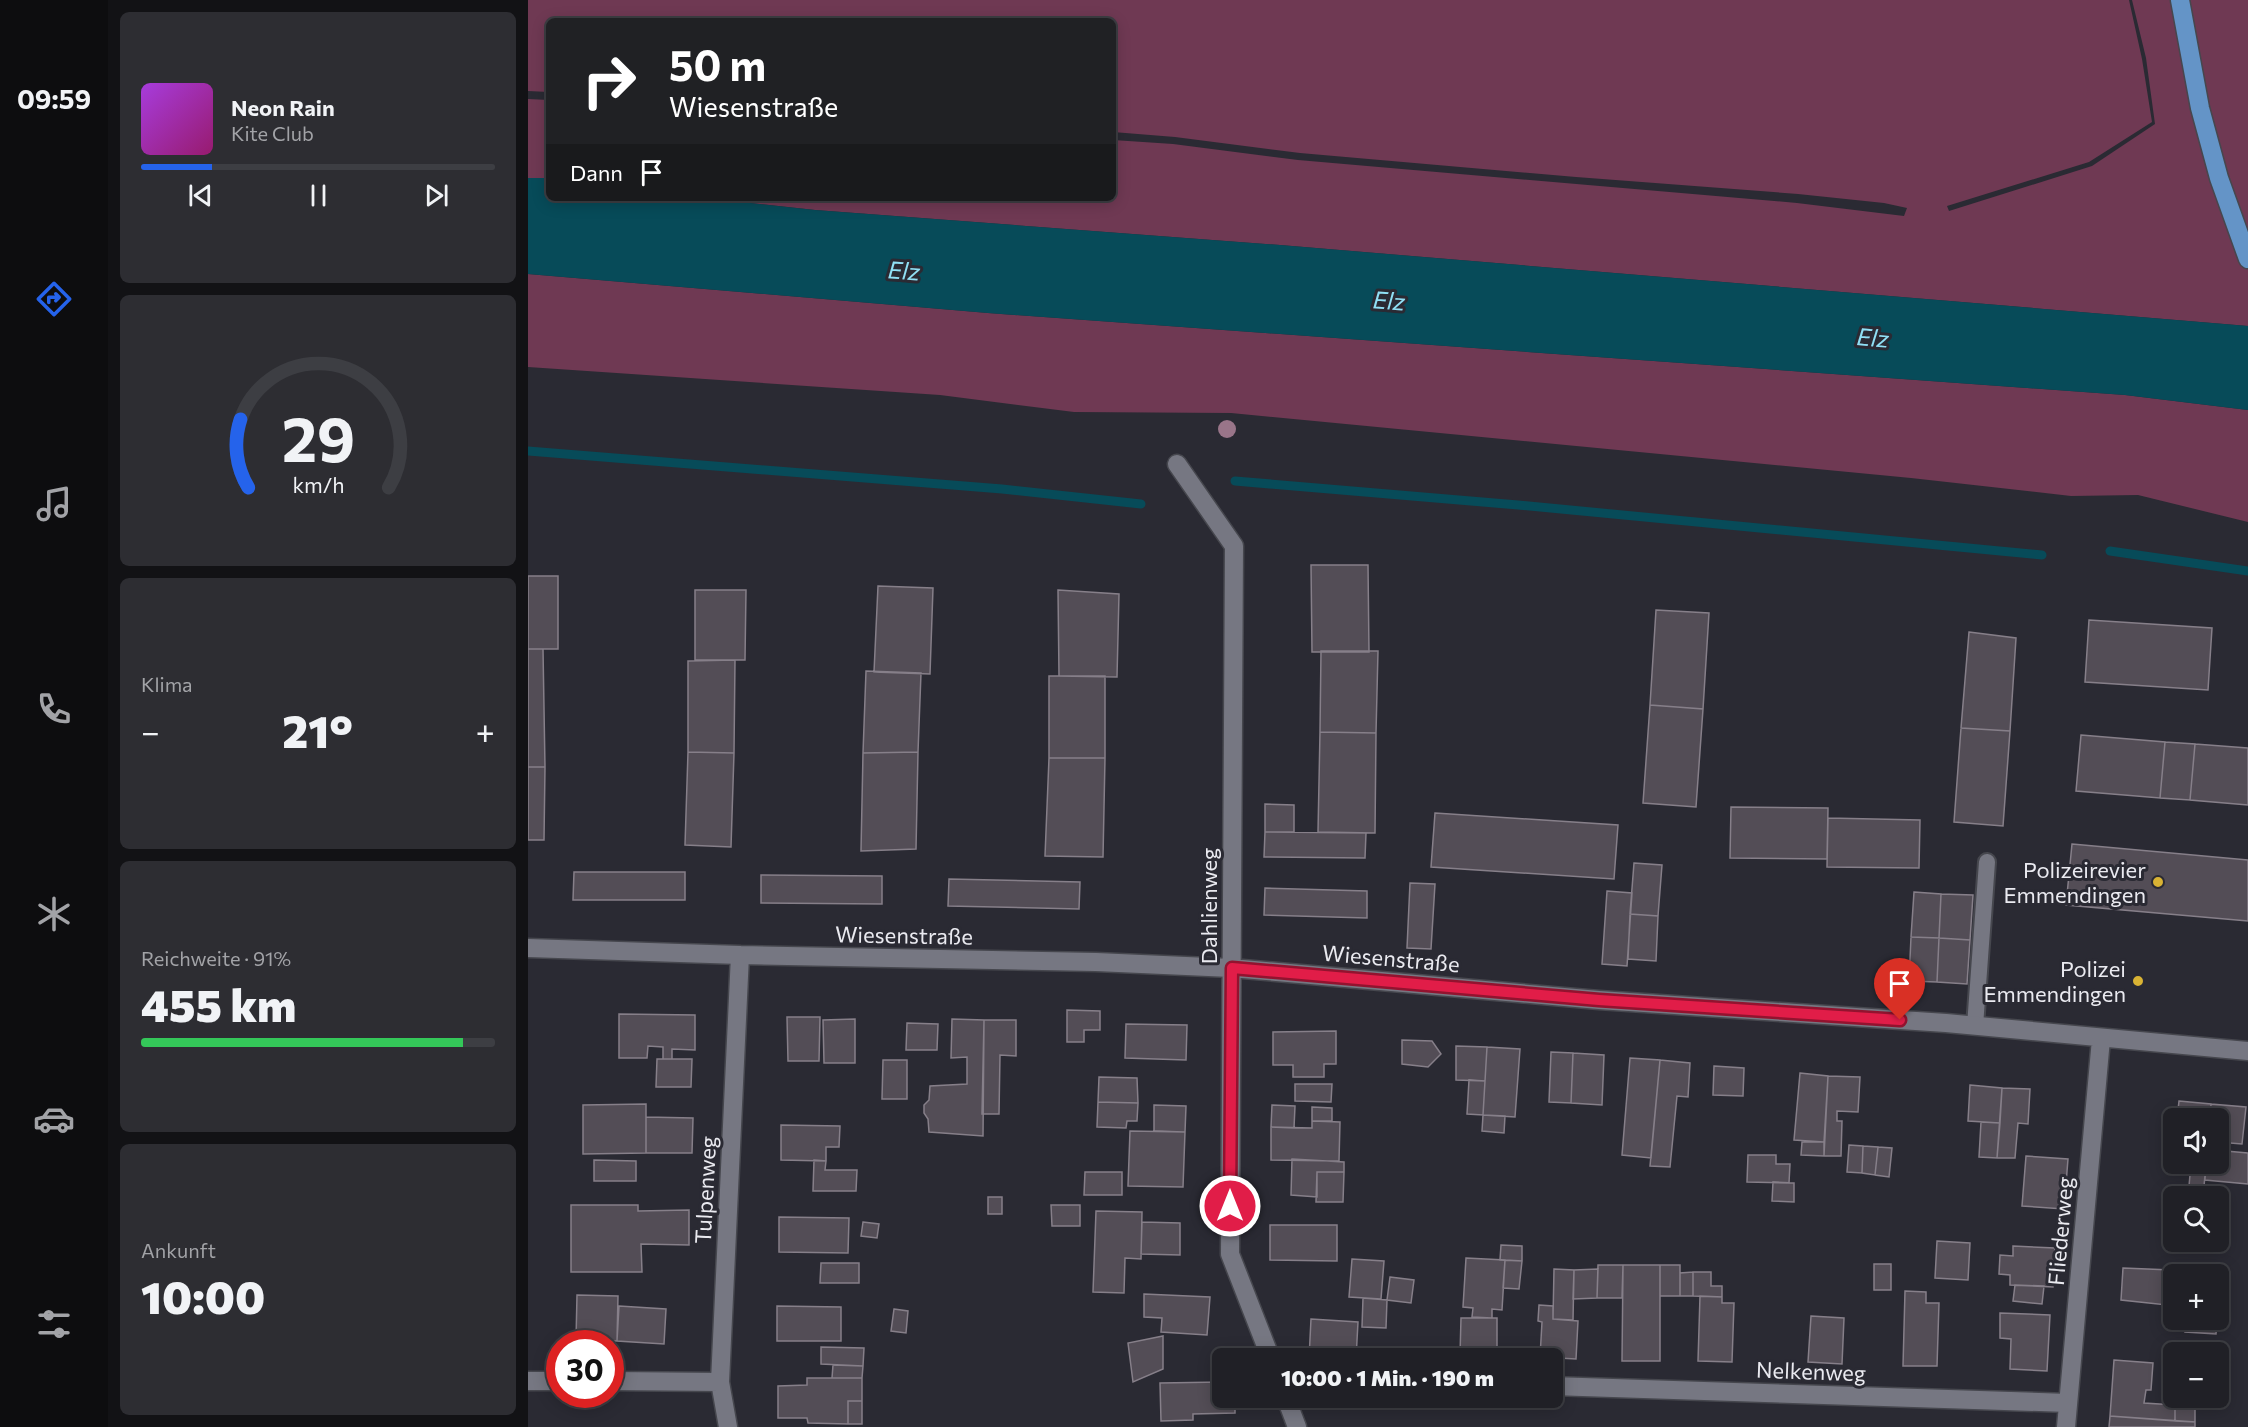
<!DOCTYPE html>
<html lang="de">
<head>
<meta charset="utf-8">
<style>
  :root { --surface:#202026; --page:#2d2d32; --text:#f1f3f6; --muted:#a2a3a7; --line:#3d3e43; --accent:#2563eb }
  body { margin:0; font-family:Commissioner,sans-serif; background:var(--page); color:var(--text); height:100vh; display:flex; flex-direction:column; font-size:22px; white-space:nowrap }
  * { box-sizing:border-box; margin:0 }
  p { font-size:20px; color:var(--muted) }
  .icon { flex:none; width:33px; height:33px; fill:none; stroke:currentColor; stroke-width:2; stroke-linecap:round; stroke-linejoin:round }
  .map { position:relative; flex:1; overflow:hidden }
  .sheet { display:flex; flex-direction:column; gap:12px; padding:12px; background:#121215; width:420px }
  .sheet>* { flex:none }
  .banner { position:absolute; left:18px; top:18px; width:570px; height:183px; border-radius:9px; box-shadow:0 3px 15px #0003,0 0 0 2px var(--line); background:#202124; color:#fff; overflow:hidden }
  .fabs { position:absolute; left:1635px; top:1108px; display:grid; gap:12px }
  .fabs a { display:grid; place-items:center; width:66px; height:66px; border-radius:9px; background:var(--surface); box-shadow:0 3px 15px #0003,0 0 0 2px var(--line); font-size:30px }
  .speed { position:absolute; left:18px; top:1330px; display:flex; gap:12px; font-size:30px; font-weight:700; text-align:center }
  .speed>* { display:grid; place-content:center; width:78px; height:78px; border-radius:50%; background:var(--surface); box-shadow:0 3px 15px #0003,0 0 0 2px var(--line); line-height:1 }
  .speed .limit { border:9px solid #d22; background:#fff; color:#111 }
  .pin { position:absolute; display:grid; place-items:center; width:51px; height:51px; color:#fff; margin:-62px -26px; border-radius:50% 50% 50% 0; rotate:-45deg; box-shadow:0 0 6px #0007 }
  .pin .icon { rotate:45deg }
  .me { position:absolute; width:66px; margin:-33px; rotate:0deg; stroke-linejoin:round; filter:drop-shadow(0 0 4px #0008) }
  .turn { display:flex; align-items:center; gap:21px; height:126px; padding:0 24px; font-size:27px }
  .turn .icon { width:78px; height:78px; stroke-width:2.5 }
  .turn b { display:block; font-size:42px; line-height:51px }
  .then { display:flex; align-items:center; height:57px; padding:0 24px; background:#0003; gap:12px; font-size:22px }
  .big { font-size:45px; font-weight:800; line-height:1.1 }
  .sheet .widget { flex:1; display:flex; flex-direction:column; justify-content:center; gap:9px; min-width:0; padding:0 21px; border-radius:9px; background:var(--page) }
  .sheet .dial { align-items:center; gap:0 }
  .dial svg { height:156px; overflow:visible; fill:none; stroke:var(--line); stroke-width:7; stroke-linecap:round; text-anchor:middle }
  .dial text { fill:var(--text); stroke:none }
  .song { display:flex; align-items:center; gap:18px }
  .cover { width:72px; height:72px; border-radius:9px; background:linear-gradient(135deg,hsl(280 70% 55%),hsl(320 70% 35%)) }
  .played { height:6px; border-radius:3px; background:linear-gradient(90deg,var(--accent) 20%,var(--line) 20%) }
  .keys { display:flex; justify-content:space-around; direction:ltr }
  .heat { display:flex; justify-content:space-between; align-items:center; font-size:33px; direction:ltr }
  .charge { height:9px; border-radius:4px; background:linear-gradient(90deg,#34c759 91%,var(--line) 0) }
  .trip { position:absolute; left:684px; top:1348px; width:351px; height:60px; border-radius:9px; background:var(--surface); box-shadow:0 3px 15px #0003,0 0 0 2px var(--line); font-weight:800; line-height:60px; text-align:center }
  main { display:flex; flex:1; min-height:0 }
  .menu { display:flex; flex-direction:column; width:108px; justify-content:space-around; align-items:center; background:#0d0d0f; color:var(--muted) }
  .menu .icon { width:42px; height:42px }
  .menu .selected { color:var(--accent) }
  .menu b { font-size:27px; color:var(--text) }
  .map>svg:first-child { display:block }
  .green { fill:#6f3953 }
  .water { fill:#074b59 }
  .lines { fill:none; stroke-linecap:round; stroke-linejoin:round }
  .stream { stroke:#074b59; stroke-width:9 }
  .building { fill:#534d56; stroke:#867f89; stroke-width:1.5 }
  .lane-casing { stroke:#46474e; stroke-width:20 }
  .street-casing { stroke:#46474e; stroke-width:21 }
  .primary-casing { stroke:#46474e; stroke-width:21 }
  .lane { stroke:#767782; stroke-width:16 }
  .street { stroke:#767782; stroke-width:18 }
  .primary { stroke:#6494c7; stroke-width:18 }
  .tree { fill:#997589 }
  .route-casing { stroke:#92132f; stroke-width:15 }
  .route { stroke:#e11d48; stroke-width:10 }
  .poi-dot { fill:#d9b334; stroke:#2a2a33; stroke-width:2 }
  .labels { text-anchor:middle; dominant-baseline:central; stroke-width:6; stroke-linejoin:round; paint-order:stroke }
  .poi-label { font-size:22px; fill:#eaeaf0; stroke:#2a2a33; text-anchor:end }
  .street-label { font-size:22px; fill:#eaeaf0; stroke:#2a2a33 }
  .water-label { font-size:24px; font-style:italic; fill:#90e0f5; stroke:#2a2a33 }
</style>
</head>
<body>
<main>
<nav class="menu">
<b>09:59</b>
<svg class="icon selected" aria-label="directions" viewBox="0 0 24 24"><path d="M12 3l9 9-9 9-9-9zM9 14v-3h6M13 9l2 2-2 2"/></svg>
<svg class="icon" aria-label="music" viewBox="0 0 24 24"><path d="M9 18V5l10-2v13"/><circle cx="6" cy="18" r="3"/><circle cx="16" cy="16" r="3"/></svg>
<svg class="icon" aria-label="phone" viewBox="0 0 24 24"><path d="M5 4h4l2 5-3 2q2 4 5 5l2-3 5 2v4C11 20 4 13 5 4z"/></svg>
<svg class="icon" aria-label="climate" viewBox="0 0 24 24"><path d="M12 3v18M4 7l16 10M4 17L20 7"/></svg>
<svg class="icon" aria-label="car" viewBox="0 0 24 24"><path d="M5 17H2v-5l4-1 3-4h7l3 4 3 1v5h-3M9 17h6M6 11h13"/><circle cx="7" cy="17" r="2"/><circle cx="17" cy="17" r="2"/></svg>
<svg class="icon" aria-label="filters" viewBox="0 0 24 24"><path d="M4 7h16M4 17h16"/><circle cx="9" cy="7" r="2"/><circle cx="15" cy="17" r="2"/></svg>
</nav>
<section class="sheet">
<div class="widget">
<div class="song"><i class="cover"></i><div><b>Neon Rain</b><p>Kite Club</p></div></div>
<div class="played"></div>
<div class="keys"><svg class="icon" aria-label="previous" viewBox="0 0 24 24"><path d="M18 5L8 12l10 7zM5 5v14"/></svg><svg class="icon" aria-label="pause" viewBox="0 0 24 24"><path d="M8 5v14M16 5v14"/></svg><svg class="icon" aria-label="next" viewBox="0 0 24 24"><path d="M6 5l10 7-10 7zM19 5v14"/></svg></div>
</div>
<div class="widget dial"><svg viewBox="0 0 100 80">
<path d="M14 69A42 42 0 1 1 86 69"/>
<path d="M14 69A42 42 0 0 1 10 34" stroke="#2563eb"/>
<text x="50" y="56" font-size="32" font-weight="700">29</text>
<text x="50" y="72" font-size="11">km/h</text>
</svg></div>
<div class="widget"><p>Klima</p>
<div class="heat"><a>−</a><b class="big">21°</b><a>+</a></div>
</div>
<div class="widget"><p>Reichweite · 91%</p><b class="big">455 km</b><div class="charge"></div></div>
<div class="widget"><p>Ankunft</p><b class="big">10:00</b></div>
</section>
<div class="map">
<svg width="1720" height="1427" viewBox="0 0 1720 1427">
  <rect width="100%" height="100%" fill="#2a2a33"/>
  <path class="green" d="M0 0H1601L1614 59 1624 122 1561 162 1419 206 1421 211 1564 166 1627 124 1618 58 1604 0H1720V326L752 245 287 210 176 198H585V140L645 144 770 160 1269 203 1376 216 1379 208 1356 203 1270 194 1048 177 772 153 647 137 585 132V21H21V92L0 91Z
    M0 99 21 100V178H0Z
    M0 274 460 313 1597 395 1720 410V522L1610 495 1543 496 1383 478 703 413 546 412 412 395 0 367Z"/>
  <path class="water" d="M0 178H21V198H176L287 210 752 245 1720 326V410L1597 395 460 313 0 274Z"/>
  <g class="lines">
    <path class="stream" d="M0 451 474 489 613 504
      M707 481 990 505 1514 555
      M1582 551 1720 571"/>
  </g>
  <path class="building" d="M783 565H840L841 652H784Z
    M0 576H30V649H0Z
    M350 586 405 588 402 674 346 672Z
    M167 590H218L217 660H167Z
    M530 590 591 594 589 677 531 676Z
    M1128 610 1181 613 1175 709 1122 705Z
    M1561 620 1684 628 1680 690 1557 682Z
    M1441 632 1488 638 1482 731 1433 728Z
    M0 649H15L17 767H0Z
    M793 651H850L848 733 792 732Z
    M207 660 206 753 160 752V661Z
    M338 671 393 673 390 752 335 753Z
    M521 676H577V758H521Z
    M1122 705 1175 709 1168 807 1115 803Z
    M1433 728 1482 731 1475 826 1426 822Z
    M792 732 848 733 847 833 790 832Z
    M1553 735 1637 742 1632 798 1548 791Z
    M1637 742 1667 744 1662 800 1632 798Z
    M1667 744 1720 748V805L1662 800Z
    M160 752 206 753 203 847 157 845Z
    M390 752 388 849 333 851 335 753Z
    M521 758H577L575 857 517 856Z
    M0 767H17L16 840H0Z
    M737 804 766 805V832H737Z
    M1203 807 1300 808 1299 859 1202 858Z
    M907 813 1090 825 1086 879 903 867Z
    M1300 818 1392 820 1391 868 1299 867Z
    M737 832 838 833 837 858 736 857Z
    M1544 844 1720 860V921L1538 905Z
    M1106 863 1134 865 1130 916 1102 914Z
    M46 872H157V900H45Z
    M233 875 354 876V904L233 903Z
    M421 879 552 882 551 909 420 906Z
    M882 883 907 884 903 949 879 948Z
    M737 888 839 891V918L736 915Z
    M1079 891 1104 893 1099 966 1074 964Z
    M1386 892 1413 894 1411 938 1383 937Z
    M1413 894 1445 895 1442 940 1411 938Z
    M1102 914 1130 916 1128 961 1100 959Z
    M1383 937 1411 938 1409 982 1381 981Z
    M1411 938 1442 940 1439 984 1409 982Z
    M539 1010 572 1011V1030H556V1042H539Z
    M91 1014 167 1015V1050L144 1049V1059H135V1047L120 1046 119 1058H91Z
    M259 1017H292L291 1061H260Z
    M327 1019V1063H296L295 1020Z
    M424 1019 456 1020 455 1136 401 1132 400 1119 396 1113V1105L401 1100 402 1086 439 1084V1057L423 1058Z
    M456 1020H488V1056L472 1055 471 1114H454Z
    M379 1023 410 1024 409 1050H378Z
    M598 1024 659 1025 658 1060 597 1058Z
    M808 1031V1064H796V1077H765V1065H745V1032Z
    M874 1040 904 1041 913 1054 900 1067 874 1064Z
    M928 1046 959 1047 957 1081 928 1080Z
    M959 1047 992 1049 987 1117 955 1115Z
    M1023 1052 1045 1053 1043 1103 1021 1102Z
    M1045 1053 1076 1055 1074 1105 1043 1103Z
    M1102 1058 1132 1060 1123 1158 1094 1155Z
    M129 1059H164L163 1087H128Z
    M355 1060H379V1099H354Z
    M1132 1060 1162 1063 1160 1097 1149 1096 1142 1167 1122 1166Z
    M1186 1066 1216 1068 1215 1096 1185 1095Z
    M1272 1073 1300 1076 1296 1142 1266 1140Z
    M1300 1076 1332 1077 1330 1112 1309 1111V1121H1314L1313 1156H1296Z
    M571 1077 609 1078 610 1103 570 1102Z
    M941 1080 957 1081 955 1115 939 1114Z
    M767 1084H804L803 1102 767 1101Z
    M1442 1085 1474 1088 1472 1123 1440 1121Z
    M1474 1088 1502 1089 1500 1124 1490 1123 1487 1158H1469Z
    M1651 1101 1683 1104 1682 1119H1649Z
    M570 1102 610 1103 609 1121H599L598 1128 569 1127Z
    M118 1104V1153L55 1154V1105Z
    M1683 1104 1718 1107 1714 1144 1690 1142V1119H1682Z
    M626 1105 658 1106 657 1132 626 1131Z
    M744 1105 767 1106 766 1128 743 1127Z
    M784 1107 804 1108V1121H784Z
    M955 1115 977 1116 976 1133 954 1131Z
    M118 1117 165 1118 164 1153H118Z
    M784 1121 812 1122 811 1161 743 1160V1127L784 1128Z
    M1453 1122 1472 1123 1469 1158 1451 1157Z
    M253 1125 312 1126 311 1147H298V1161L253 1160Z
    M602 1131 657 1132 655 1187 600 1186Z
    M1274 1142H1296V1156L1273 1155Z
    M1690 1142 1699 1143 1698 1151 1720 1153V1184L1677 1180 1678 1164H1690Z
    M1321 1145 1335 1146 1334 1173 1319 1172Z
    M1335 1146 1350 1147 1347 1175 1334 1173Z
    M1350 1147 1364 1148 1361 1177 1347 1175Z
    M1220 1155H1248V1164H1262L1261 1183 1219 1182Z
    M1498 1156 1540 1159 1536 1209 1494 1206Z
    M764 1159 816 1162V1172H789V1197L763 1195Z
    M66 1160 108 1161V1181H66Z
    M286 1160 298 1161 297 1170H329L328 1191H285Z
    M1663 1164H1678L1675 1197H1660Z
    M557 1172H594V1195H556Z
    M789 1172H816L815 1202H788Z
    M1245 1182 1266 1183V1202L1244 1201Z
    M1638 1196 1655 1197H1646V1230L1635 1229Z
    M460 1197H474V1214H460Z
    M43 1205H110V1211L161 1210V1245L113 1244 114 1272H43Z
    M523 1205H552V1226H524Z
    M568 1211 614 1212 613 1259 597 1258 596 1293 565 1292Z
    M251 1217 321 1218 320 1253 251 1252Z
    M335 1222 351 1224 349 1238 333 1236Z
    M614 1222 652 1223V1255L613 1254Z
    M742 1225H809V1261L742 1260Z
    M1409 1241 1442 1243 1440 1280 1407 1278Z
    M973 1245 994 1246V1261L972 1260Z
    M1485 1246 1527 1248 1525 1287 1482 1285V1275L1471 1274 1472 1255 1485 1256Z
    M938 1258 977 1260 974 1310 964 1309V1318L944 1317 945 1308 935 1307Z
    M824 1259 856 1261 853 1299 821 1297Z
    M977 1260 994 1261 991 1289 975 1288Z
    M293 1263H331V1283H292Z
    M1346 1264H1363V1290H1346Z
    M1070 1265H1095L1094 1298H1069Z
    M1095 1265H1132V1361H1094Z
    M1132 1265H1152V1296H1132Z
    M1595 1268 1643 1270 1639 1305 1593 1300Z
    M1026 1269 1046 1270 1045 1320 1025 1319Z
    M1070 1269 1069 1298 1045 1299 1046 1270Z
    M1643 1270 1662 1271V1275H1646V1305H1639Z
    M1165 1272V1296H1152V1273Z
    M1165 1272H1183V1286H1194V1297L1165 1296Z
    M862 1277 886 1280 883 1303 859 1300Z
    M1487 1285 1516 1286 1514 1304 1485 1301Z
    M1377 1291 1398 1292V1303H1411L1409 1366H1375Z
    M616 1294 682 1297 679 1335 633 1332 634 1318 616 1317Z
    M49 1295 90 1296 89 1341 48 1340Z
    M1172 1296 1194 1297V1303H1206L1204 1362 1170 1361Z
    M835 1298 859 1300 858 1328 834 1327Z
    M1011 1305 1025 1306V1319L1050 1321 1048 1359 1012 1357 1014 1322 1010 1321Z
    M91 1306 138 1309 136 1344 89 1341Z
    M249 1306 313 1307V1341H249Z
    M366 1309 380 1311 378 1333 363 1331Z
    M1472 1313 1522 1315 1519 1371 1482 1369 1483 1339 1472 1338Z
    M1283 1316 1316 1318 1314 1364 1280 1362Z
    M933 1318H969V1355H932Z
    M783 1319 830 1322 828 1359H781Z
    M1658 1320H1689L1688 1334 1657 1332Z
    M635 1336V1369L605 1382 600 1343Z
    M293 1347 336 1348 335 1366 293 1364Z
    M1586 1360 1625 1363 1623 1390H1618L1616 1403 1647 1405V1421L1582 1416Z
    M305 1365 335 1366 334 1378H304Z
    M279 1378H334V1401H320V1424L280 1423 279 1418H250V1386L279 1385Z
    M694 1382V1398H707V1413L665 1414V1420L633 1421 632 1383Z
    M1647 1398H1667V1422L1647 1421Z
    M320 1401H334V1424H320Z
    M1582 1416 1667 1422V1427H1581Z"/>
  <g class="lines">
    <g class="lane-casing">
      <path id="lane" d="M1447 1026 1459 862"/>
    </g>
    <g class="street-casing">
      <path id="street" d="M649 464 706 546 702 1254 743 1359
        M0 948 212 955 568 962 703 968 1071 1000 1418 1023 1720 1051
        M0 1381H32
        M82 1381 192 1382
        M1024 1386 1540 1403
        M758 1398 769 1427
        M200 1427 192 1382 212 955
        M1538 1427 1573 1039"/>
    </g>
    <g class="primary-casing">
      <path id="primary" d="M1652 0 1672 108 1691 178 1720 259"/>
    </g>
    <use href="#lane" class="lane"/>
    <use href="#street" class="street"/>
    <use href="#primary" class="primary"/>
  </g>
  <circle class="tree" cx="699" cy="429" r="9"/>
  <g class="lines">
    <g class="route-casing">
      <path id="route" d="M702 1206 704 968 1071 1000 1372 1020"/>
    </g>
    <use href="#route" class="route"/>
  </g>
  <g class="poi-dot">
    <circle cx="1630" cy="882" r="6"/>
    <circle cx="1610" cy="981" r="6"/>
  </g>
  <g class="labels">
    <g class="poi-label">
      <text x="1618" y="869">Polizeirevier<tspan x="1618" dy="25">Emmendingen</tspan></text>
      <text x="1598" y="968">Polizei<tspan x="1598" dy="25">Emmendingen</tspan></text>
    </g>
    <g class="street-label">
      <text transform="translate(680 906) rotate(-90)">Dahlienweg</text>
      <text transform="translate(376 935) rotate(1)">Wiesenstraße</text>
      <text transform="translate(863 958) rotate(5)">Wiesenstraße</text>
      <text transform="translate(177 1190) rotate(-87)">Tulpenweg</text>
      <text transform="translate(1532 1231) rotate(-85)">Fliederweg</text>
      <text transform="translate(1283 1371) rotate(2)">Nelkenweg</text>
    </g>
    <g class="water-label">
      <text transform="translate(376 270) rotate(4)">Elz</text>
      <text transform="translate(861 300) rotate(4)">Elz</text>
      <text transform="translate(1345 337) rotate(5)">Elz</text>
    </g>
  </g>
</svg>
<div class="fabs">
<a><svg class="icon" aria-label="sound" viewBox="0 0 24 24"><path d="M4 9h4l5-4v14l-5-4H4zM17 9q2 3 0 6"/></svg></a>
<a><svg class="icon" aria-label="search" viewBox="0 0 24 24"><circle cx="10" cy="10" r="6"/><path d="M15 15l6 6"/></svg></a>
<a>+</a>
<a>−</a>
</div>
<div class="speed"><div class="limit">30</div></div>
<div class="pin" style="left:1372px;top:1020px;background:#d93025"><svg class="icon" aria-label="arrive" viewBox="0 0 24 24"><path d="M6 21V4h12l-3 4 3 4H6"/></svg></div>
<svg class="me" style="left:702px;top:1206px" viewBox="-20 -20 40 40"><circle r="17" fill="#e11d48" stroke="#fff" stroke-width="3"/><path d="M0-11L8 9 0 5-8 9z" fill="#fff"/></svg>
<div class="trip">10:00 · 1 Min. · 190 m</div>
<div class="banner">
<div class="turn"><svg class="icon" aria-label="right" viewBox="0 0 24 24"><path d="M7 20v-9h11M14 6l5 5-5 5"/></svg><div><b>50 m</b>Wiesenstraße</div></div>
<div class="then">Dann<svg class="icon" aria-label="arrive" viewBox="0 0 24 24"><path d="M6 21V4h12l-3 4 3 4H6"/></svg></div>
</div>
</div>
</main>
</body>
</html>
